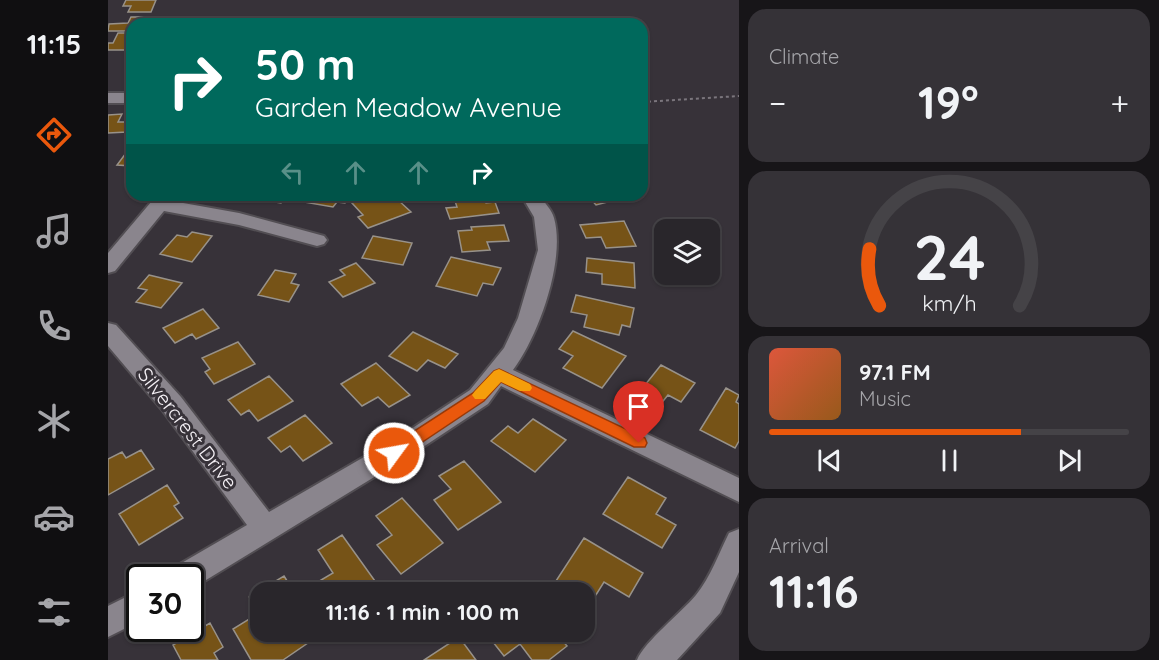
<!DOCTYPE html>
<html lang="en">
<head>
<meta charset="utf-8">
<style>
  :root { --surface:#29262b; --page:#353237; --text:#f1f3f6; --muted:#a5a5a9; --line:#454347; --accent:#ea580c }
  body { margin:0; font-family:Quicksand,sans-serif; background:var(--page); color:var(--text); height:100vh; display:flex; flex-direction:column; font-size:22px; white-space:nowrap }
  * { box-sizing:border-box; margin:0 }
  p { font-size:20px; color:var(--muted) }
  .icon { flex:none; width:33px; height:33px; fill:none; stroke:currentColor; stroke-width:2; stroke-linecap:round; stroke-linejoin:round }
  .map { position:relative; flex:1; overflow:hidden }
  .sheet { display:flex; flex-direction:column; gap:9px; padding:9px; background:#171518; width:420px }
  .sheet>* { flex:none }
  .banner { position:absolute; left:18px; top:18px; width:522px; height:183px; border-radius:18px; box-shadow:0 2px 4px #0004,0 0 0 2px var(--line); background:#00695c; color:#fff; overflow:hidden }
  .tools { position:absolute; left:546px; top:219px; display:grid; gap:12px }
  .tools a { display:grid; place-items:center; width:66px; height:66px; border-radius:12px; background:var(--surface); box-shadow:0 2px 4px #0004,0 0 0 2px var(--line); font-size:30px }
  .speed { position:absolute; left:18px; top:564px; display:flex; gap:12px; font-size:30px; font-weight:700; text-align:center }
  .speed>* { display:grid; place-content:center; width:78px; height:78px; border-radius:50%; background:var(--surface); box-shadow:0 2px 4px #0004,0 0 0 2px var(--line); line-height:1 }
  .speed .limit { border:3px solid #111; border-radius:9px; background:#fff; color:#111 }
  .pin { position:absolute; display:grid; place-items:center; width:51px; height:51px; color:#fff; margin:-62px -26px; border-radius:50% 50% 50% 0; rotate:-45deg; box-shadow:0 0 6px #0007 }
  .pin .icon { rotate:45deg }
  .me { position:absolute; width:66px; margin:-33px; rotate:58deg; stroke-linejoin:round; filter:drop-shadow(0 0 4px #0008) }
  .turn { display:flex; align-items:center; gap:21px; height:126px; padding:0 30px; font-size:27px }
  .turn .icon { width:78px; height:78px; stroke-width:2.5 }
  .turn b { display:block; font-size:42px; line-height:51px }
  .lanes { display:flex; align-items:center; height:57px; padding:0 30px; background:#0003; justify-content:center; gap:30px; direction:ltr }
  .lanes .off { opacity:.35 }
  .big { font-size:45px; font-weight:800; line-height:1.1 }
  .sheet .widget { flex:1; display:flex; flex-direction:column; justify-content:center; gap:9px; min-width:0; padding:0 21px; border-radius:18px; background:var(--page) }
  .sheet .dial { align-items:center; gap:0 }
  .dial svg { height:156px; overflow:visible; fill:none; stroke:var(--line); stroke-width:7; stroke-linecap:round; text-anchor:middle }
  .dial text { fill:var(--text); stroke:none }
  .song { display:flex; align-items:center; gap:18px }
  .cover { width:72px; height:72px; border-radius:9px; background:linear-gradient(135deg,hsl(10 70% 55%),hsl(30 70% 35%)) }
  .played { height:6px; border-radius:3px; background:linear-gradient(90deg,var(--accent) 70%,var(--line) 70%) }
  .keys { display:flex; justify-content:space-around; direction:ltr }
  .heat { display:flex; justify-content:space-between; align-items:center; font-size:33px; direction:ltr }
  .trip { position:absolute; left:142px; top:582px; width:345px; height:60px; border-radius:18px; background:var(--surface); box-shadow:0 2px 4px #0004,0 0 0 2px var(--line); font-weight:800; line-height:60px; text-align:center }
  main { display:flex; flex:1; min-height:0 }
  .tab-bar { display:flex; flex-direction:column; width:108px; justify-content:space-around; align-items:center; background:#100f11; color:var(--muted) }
  .tab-bar .icon { width:42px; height:42px }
  .tab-bar .selected { color:var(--accent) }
  .tab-bar b { font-size:27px; color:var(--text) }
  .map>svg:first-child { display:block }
  .building { fill:#765317; stroke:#98928a; stroke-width:1.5 }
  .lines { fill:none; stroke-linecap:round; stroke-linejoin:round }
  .street-casing { stroke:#524e53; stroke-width:4 }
  .path { stroke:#7b767d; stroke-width:2; stroke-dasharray:3 3; stroke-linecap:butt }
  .street { fill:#8a858d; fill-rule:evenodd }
  .route { fill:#ea580c; stroke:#983908; stroke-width:1.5 }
  .slow { fill:#f59e0b }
  .labels { text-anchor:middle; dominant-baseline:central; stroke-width:6; stroke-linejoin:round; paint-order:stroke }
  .street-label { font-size:20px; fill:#f5f1f6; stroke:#373239 }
</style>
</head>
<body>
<main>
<nav class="tab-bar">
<b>11:15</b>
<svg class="icon selected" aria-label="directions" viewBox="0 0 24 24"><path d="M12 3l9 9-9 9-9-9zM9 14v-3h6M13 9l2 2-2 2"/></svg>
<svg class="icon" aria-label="music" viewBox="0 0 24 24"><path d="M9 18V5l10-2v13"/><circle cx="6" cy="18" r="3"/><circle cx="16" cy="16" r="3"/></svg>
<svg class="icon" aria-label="phone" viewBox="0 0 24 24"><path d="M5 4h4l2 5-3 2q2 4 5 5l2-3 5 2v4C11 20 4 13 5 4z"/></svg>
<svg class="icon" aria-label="climate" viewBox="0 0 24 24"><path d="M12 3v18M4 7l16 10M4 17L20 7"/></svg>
<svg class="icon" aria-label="car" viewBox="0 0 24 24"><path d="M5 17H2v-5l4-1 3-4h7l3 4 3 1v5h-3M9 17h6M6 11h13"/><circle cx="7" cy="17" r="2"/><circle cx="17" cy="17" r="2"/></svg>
<svg class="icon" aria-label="filters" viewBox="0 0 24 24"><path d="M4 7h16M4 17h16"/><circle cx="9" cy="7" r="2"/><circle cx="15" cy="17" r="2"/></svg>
</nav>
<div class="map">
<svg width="631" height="660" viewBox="0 0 631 660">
  <rect width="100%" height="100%" fill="#373239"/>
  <path class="building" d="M18 0H48L43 12H20L23 6H15Z
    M23 17H41L37 24H24V31H0L1 24 20 23Z
    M10 33H24L21 43H24V50H0V43H5Z
    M14 114 10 122H24L19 132 0 133V115Z
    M21 149H24V166L9 165Z
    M153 195H190L188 198 177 196 173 203 154 200 157 196Z
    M201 195H242L237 203 229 202 225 207 196 202Z
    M268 195H281L286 200 289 199 303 212 260 228 250 217 255 215 244 203Z
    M345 195H375L378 203 387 202 391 213 342 219 338 208 349 207Z
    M460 195H507L511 199 488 205 481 197 464 200Z
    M516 221 528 246 498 248 493 237 478 238 472 225Z
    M396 225 401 241 379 242 382 250 354 252 350 231 364 230 363 227Z
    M84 232 104 236 84 262 52 254 69 235 79 237Z
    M265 236 304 243 295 265 254 258Z
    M343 257 393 268 385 285 375 283 369 296 328 286Z
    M479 258 526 263 527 288 494 284V274L478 272Z
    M248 263 267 283 235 297 221 282 237 275 232 270Z
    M167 270 188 274 183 283 191 285 181 302 150 295Z
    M41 275 74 283 53 308 28 302 39 290 30 288Z
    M468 295 526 308 522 327 514 325 511 335 476 327 479 315 463 312Z
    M95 309 111 328 88 339 84 334 67 343 55 328Z
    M465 331 518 356 494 388 455 368 465 356 451 349Z
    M305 332 350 354 337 368 320 360 309 371 281 356Z
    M130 342 147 364 106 384 97 372 102 369 94 358Z
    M268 363 302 395 281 407 270 397 254 406 233 384Z
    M553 365 587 383 573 402 560 395 547 411 519 395 531 382 537 385Z
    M161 376 185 401 150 421 141 410 133 415 120 400Z
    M618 388 631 395 628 402 631 404V441L627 448 592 430Z
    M197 415 224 443 195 461 182 446 173 452 160 438Z
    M425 419 458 440 427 472 383 441 400 426 410 433Z
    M33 450 46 469 0 495V459L14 452 18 458Z
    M356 461 393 502 350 530 326 500 343 489 331 476Z
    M520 477 558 498 548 514 568 525 554 548 495 514Z
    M59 485 71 503 66 506 75 518 31 545 11 514Z
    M294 498 335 543 293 574 269 545 284 535 268 516Z
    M234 535 272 588 265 592H214L208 583 225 573 210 550Z
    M476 538 535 573 521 597 496 582 481 606 477 604V592H460L446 584Z
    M176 576 186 592H153V632H212L213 634 175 660H143L125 629 151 613 141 597Z
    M102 623 115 647 106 653 110 660H73L65 645Z
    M377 632H447L459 646 441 660H424L412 644 396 656Z
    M351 637 368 660H316Z"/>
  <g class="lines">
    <g class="street-casing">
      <path id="street" d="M0 93H24V103H0Z
        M49 195H68L64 201 131 213 216 236 219 240 216 244 209 246 131 225 56 211 7 271 0 273V253Z
        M413 195H431C436 202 444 210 446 218 458 260 430 337 405 370L631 478V502L393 386 380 404 312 449 85 588 82 589V578H61L65 568 139 525 55 411 0 346V323L8 325 73 397 161 512 294 435 362 390 396 348 410 318 430 250 426 217Z
        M631 529V572L612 613 569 660H529C537 641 573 613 588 595 602 578 611 553 621 533Z
        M32 590V621L0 637V606Z"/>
    </g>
    <path class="path" d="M534 102 631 96"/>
    <use href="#street" class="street"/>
  </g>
  <path class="route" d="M391 369 537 438 539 443 537 447H526L393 382 376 401 292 457H280L278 453 280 448 365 393 386 371Z"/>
  <path class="slow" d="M391 369 422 384 424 388 422 391H412L393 382 377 399H367L364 395 367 391 386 371Z"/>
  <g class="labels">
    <g class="street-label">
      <text transform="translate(80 428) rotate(52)">Silvercrest Drive</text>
    </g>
  </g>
</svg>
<div class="tools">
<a><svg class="icon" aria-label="layers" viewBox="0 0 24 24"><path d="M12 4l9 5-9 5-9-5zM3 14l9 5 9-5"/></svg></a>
</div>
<div class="speed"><div class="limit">30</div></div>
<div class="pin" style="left:531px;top:443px;background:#d93025"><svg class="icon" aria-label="arrive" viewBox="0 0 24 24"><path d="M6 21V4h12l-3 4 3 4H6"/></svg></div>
<svg class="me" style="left:286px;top:453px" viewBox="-20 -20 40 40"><circle r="17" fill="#ea580c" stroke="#fff" stroke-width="3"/><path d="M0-11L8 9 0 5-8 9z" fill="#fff"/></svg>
<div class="trip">11:16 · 1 min · 100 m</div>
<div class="banner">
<div class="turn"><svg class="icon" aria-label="right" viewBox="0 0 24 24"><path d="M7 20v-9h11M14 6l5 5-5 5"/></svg><div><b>50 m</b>Garden Meadow Avenue</div></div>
<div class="lanes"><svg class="icon off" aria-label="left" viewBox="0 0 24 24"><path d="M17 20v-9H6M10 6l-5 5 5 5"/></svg><svg class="icon off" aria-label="ahead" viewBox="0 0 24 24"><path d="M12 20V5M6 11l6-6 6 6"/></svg><svg class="icon off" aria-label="ahead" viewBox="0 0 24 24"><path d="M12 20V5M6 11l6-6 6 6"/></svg><svg class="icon" aria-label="right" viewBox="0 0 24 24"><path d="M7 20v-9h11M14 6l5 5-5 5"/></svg></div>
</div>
</div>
<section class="sheet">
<div class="widget"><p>Climate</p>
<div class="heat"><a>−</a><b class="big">19°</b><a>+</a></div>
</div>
<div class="widget dial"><svg viewBox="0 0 100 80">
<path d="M14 69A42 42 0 1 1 86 69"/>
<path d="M14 69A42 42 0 0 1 9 40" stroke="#ea580c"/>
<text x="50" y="56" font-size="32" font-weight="700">24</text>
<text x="50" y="72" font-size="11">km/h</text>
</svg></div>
<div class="widget">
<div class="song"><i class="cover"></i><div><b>97.1 FM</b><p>Music</p></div></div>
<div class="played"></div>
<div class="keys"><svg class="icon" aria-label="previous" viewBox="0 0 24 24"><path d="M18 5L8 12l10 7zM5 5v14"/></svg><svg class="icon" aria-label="pause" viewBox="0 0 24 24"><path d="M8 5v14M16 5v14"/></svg><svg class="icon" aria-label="next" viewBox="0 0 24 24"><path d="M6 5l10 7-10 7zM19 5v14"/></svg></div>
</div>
<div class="widget"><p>Arrival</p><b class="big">11:16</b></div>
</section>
</main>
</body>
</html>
